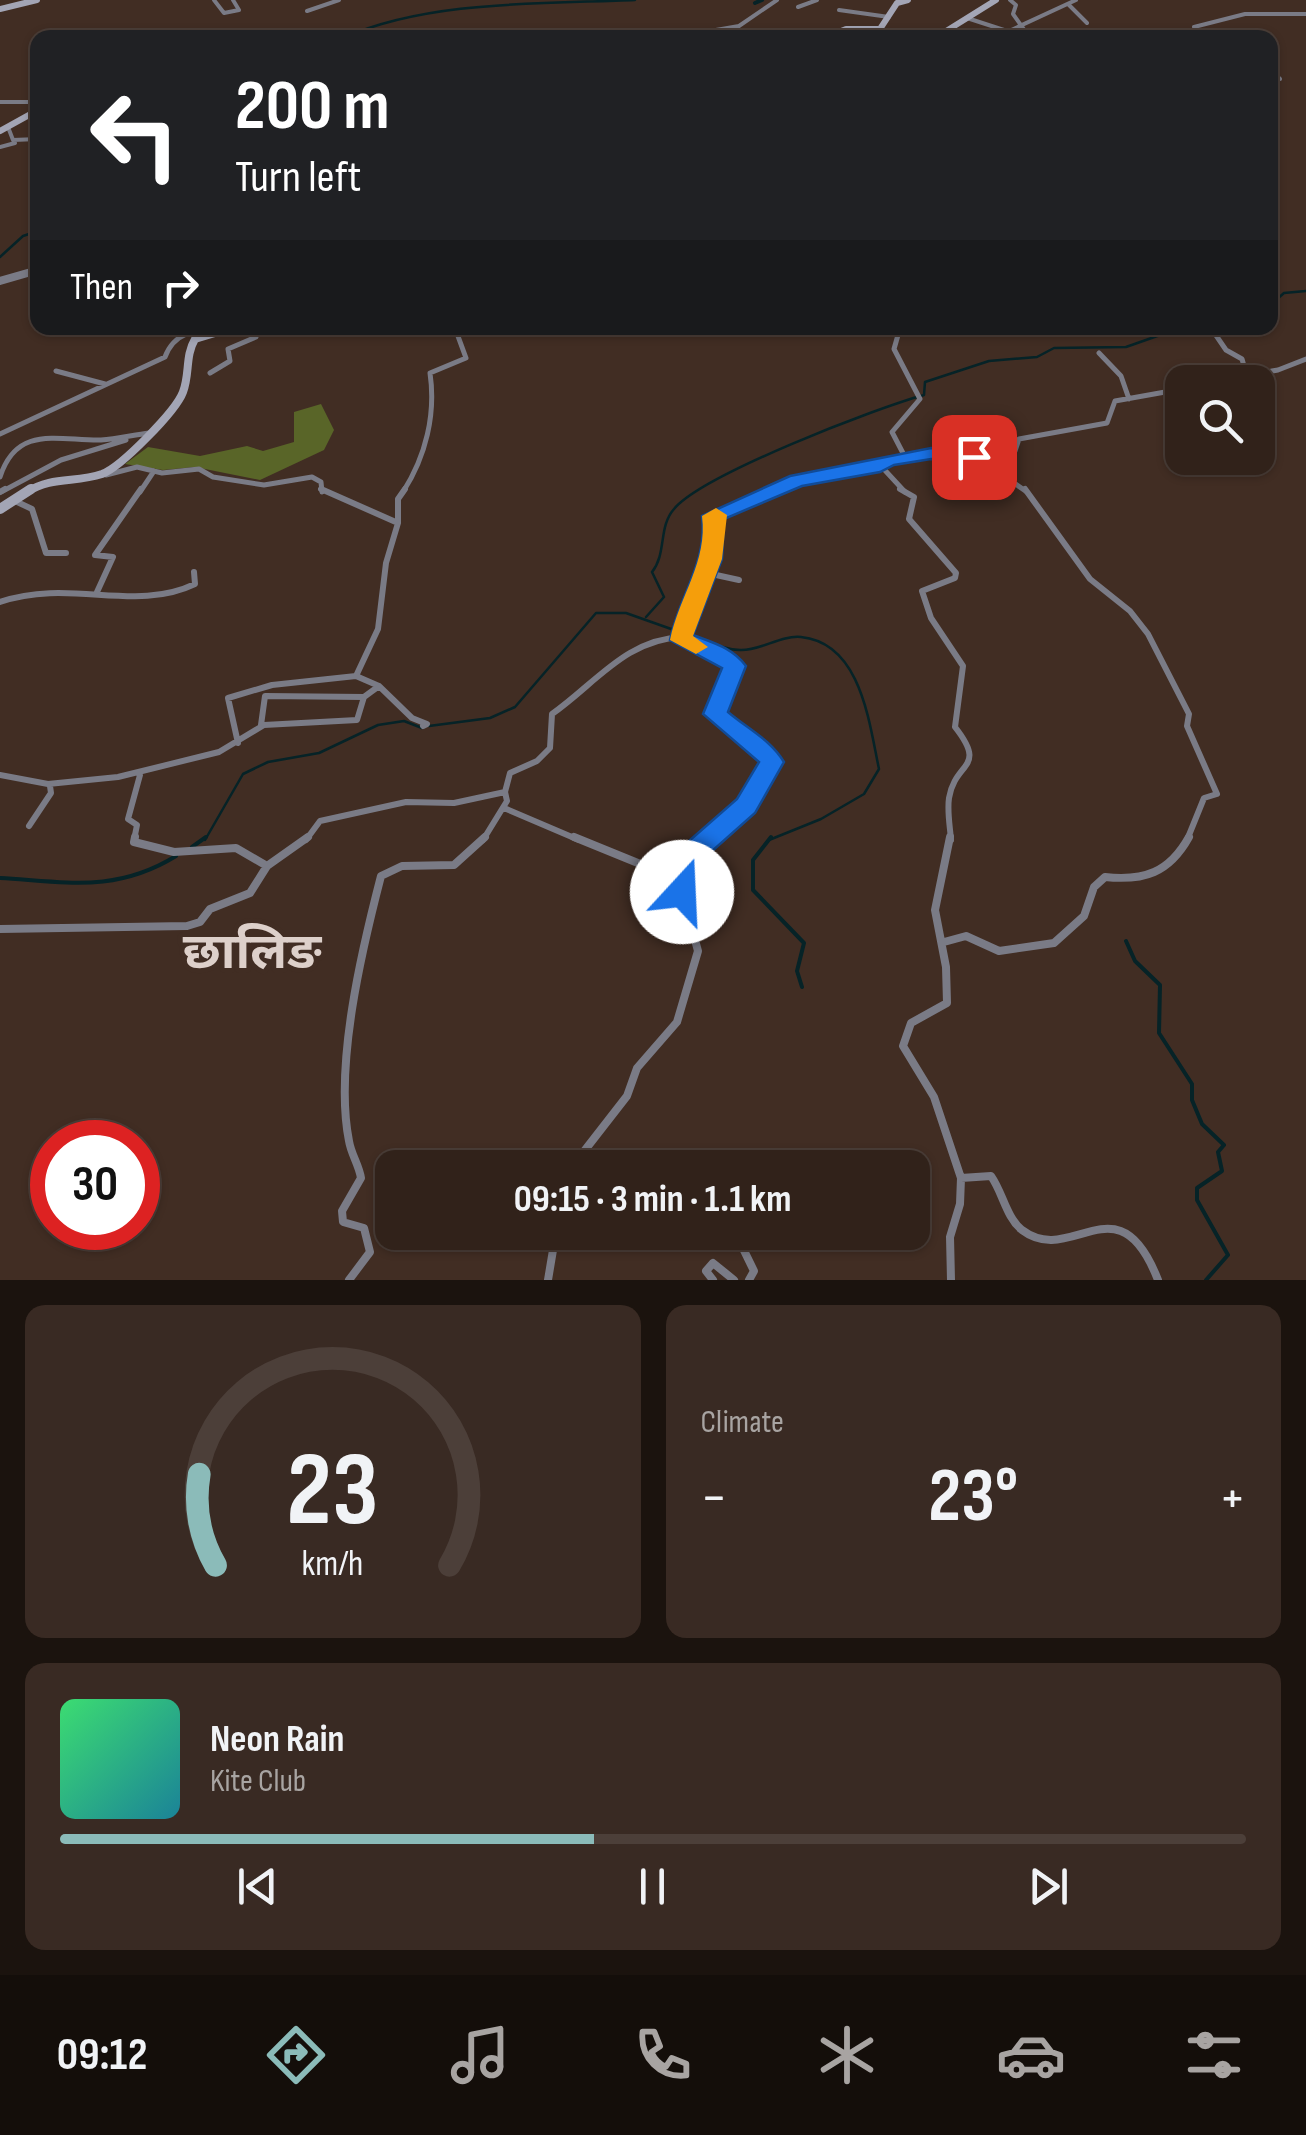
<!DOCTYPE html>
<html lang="en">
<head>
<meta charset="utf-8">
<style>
  :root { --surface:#31221a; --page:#392a23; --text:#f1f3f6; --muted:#a8a4a2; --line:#4c3f39; --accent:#8bbbb9 }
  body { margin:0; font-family:"Sofia Sans Condensed","Noto Sans Devanagari",sans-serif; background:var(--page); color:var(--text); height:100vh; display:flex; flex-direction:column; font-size:38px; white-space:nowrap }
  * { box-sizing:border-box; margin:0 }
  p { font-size:32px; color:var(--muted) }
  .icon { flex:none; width:55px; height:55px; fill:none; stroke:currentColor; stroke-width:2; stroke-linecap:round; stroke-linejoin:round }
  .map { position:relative; height:1280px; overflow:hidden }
  .drawer { display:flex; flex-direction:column; gap:25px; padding:25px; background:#1b130e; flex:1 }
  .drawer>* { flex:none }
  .banner { position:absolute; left:30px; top:30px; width:1248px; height:305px; border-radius:20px; box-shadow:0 2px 8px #0004,0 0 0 2px var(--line); background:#202124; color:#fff; overflow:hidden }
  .fabs { position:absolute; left:1165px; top:365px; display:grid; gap:20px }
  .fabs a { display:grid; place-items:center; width:110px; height:110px; border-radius:20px; background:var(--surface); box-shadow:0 2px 8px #0004,0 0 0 2px var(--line); font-size:50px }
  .speed { position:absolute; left:30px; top:1120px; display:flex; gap:20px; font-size:50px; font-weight:700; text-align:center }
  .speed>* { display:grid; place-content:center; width:130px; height:130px; border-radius:50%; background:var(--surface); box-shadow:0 2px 8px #0004,0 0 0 2px var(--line); line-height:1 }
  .speed .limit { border:15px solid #d22; background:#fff; color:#111 }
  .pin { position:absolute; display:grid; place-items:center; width:85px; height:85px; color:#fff; margin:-42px; border-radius:20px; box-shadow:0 5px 15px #0006 }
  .me { position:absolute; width:110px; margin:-55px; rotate:20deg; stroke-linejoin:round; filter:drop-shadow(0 0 8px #0008) }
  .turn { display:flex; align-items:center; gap:35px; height:210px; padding:0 40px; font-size:45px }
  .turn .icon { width:130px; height:130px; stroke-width:2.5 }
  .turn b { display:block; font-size:70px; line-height:85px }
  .then { display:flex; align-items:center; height:95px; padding:0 40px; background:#0003; gap:20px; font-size:38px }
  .big { font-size:75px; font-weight:700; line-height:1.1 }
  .drawer .widget { flex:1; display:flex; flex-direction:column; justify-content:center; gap:15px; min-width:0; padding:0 35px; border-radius:20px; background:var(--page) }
  .drawer .dial { align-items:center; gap:0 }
  .dial svg { height:260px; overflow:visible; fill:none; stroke:var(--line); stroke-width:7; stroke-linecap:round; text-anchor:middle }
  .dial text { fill:var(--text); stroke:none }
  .song { display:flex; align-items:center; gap:30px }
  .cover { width:120px; height:120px; border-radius:15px; background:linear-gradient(135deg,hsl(140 70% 55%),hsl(190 70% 35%)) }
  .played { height:10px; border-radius:5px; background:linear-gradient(90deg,var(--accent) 45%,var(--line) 45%) }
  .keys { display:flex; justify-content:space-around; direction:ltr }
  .heat { display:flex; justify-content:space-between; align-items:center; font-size:55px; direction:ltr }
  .drawer .tiles { flex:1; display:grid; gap:25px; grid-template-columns:1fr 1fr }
  .widget:last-child { grid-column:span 2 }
  .trip { position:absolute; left:375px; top:1150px; width:555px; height:100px; border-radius:20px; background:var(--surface); box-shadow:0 2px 8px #0004,0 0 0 2px var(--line); font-weight:700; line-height:100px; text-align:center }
  .dock { display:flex; height:160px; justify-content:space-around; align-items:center; background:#140e0a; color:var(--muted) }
  .dock .icon { width:70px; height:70px }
  .dock .current { color:var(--accent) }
  .dock b { font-size:45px; color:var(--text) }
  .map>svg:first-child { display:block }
  .forest { fill:#596528 }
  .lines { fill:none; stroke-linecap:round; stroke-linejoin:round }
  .stream-far1 { stroke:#062327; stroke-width:2.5 }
  .stream { stroke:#062327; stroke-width:4 }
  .canal { stroke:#062327; stroke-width:4 }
  .minor-far3 { stroke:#7a7b86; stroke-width:4 }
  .minor-far2 { stroke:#7a7b86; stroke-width:5 }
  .minor-far1 { stroke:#7a7b86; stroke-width:6 }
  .minor { stroke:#7a7b86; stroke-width:8 }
  .tertiary { stroke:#7a7b86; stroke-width:8 }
  .secondary-far2 { stroke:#a3a5b5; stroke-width:6 }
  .secondary-far1 { stroke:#a3a5b5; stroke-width:8 }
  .secondary { stroke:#a3a5b5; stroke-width:10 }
  .route { fill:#1a73e8; stroke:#114b97; stroke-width:2.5 }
  .slow { fill:#f59e0b }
  .labels { text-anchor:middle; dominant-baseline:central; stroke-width:10; stroke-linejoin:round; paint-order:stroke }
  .near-district-label { font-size:50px; font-weight:bold; fill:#ddd0ca; stroke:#412d23 }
</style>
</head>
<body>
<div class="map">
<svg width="1306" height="1280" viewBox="0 0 1306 1280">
  <rect width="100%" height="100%" fill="#412d23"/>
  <path class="forest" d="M321 404 334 430 324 450 260 480 195 467 163 470 125 464 148 447 200 456 247 446 263 451 294 442V412Z"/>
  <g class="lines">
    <path class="stream-far1" d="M343 38C428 0 542 4 635 0
      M0 257 23 236 38 231
      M1270 312 1277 310 1276 300 1284 293 1306 291
      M646 617 664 597 652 572C667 553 658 527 674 509 702 475 876 408 924 395L925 382 989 361 1037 357 1054 348 1126 347 1180 328
      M680 632C700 638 719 649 740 650 761 651 780 635 801 637 861 643 869 722 879 769L864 794 821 819 769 840
      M429 726 490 718 515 707 596 613H626L674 630
      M205 840 243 774 268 762 319 753 378 725 404 721 422 728"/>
    <path class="stream" d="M771 837 753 860V890L804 943 797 971 802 987
      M192 847 206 837
      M0 878C67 882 116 893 176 856
      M1126 941 1135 961 1160 985 1159 1033 1192 1084V1100L1202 1124 1224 1145 1218 1152 1222 1171 1197 1188V1200L1228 1255 1206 1280"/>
    <path class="canal" d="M755 3 762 0"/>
    <path class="minor-far3" d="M214 0 224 13 239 10 233 0
      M1010 0 1016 5 1013 14 1030 38
      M1068 4 1087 23
      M798 7 817 0
      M839 10 889 17
      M307 11 339 0
      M967 18 1007 31
      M1194 27 1245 14H1306
      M649 38 651 32 708 36 710 31 739 26 777 0
      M878 38 880 29
      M994 38 1076 0
      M1270 80 1280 79 1275 74
      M0 102H38
      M8 127 13 140 38 139
      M0 147 15 143"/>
    <path class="minor-far2" d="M900 328 894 349 920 399 892 432 905 457
      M1211 328 1226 350 1242 359 1246 373
      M352 330 381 328
      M1099 353 1121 376 1129 399
      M56 371 105 384
      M210 373 230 361 228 349 256 337 259 328
      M1207 382 1278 370 1306 359
      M0 434 165 357C174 333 194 329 218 331
      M981 460 1027 492
      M881 466 905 492
      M106 475 137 467 162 473 199 469 213 477 264 485 312 477 321 482 322 492
      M0 477C17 424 59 441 101 440 117 439 133 435 149 433
      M1 492 61 460 126 440
      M140 492 154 471
      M403 492C426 456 436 414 430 373L466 358 455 328
      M772 492 797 481 881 466 912 455 980 459 1015 451 1019 439 1107 423 1115 401 1182 389"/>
    <path class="minor-far1" d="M321 489 398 523 386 563 378 629 356 676 379 686 364 697
      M900 489 914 497 909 519 956 573 955 578 922 591 931 618 963 666 955 727C988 769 955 761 949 798 947 812 950 826 951 840
      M1025 489 1090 579 1130 611 1148 634 1189 714 1187 726 1217 794 1204 798 1187 840
      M0 492 5 489
      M15 501 32 509 46 553H66
      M398 523V499L405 489
      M707 573 739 580
      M97 592 113 557 95 555 141 489
      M0 602C70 578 135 613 195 584L194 572
      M683 638 735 666 715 714 768 753 771 767 746 806 708 840
      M379 686 412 718 427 724 423 726
      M238 743 228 698 272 685 356 676
      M0 775 48 784 118 777 219 752 264 725 357 720 364 697 265 696 261 725
      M504 808 579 840
      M29 826 51 793 50 786
      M134 840 137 825 128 819 140 775
      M306 840 320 821 406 802 454 803 505 792 510 773 537 761 550 748 552 714C596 683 626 639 683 637L712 549 713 516 778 489
      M483 840 507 801 505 792"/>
    <path class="minor" d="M135 837 134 842 174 852 236 848 267 866
      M574 837 682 881
      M950 837 935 910 946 967 947 1003 911 1023 903 1046 934 1097 961 1178 960 1204 950 1237 951 1280
      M0 929 187 926 200 922 210 909 250 893 267 866 308 837
      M944 942 966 936 999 951 1054 943 1084 916 1094 887 1105 877C1144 881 1169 873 1189 837
      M571 1168 627 1096 637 1068 677 1022 698 951 682 892 690 855 711 837
      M746 1168 755 1153
      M961 1178 991 1176C1003 1193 1006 1217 1022 1230 1072 1268 1118 1177 1158 1280
      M735 1232 754 1271 749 1280
      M349 1280 370 1252 364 1228 343 1222 342 1211 361 1178C359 1165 351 1154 349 1141 334 1066 362 949 381 876L402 866 454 865 485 837
      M548 1280 556 1232
      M713 1280 706 1271 713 1263 734 1280"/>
    <path class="tertiary" d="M0 281 38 270"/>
    <path class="secondary-far2" d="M0 9 37 0
      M824 38 846 29H880L897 3 908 0
      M935 38 996 0
      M0 131 38 110"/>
    <path class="secondary-far1" d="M27 492C52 476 75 483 102 474 121 467 176 411 183 392 190 374 185 356 195 339L225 330 276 328"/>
    <path class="secondary" d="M0 509 31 489"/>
  </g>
  <path class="route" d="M931 448 974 451 984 457 974 463 931 459 894 465 880 472 802 486 724 519 722 559 693 635C714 643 733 648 746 666L728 712C748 729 771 740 784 762L755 813 702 860 691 899H672L668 892 681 848 737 799 759 762 703 714 722 668 670 640C679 596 708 562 702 516L790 476Z"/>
  <path class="slow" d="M716 508 727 515 722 559 693 636 708 647 696 654 670 640C679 596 708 562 702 516Z"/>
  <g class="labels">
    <g class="near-district-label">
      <text x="252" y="953">छालिङ</text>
    </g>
  </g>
</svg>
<div class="fabs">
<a><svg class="icon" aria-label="search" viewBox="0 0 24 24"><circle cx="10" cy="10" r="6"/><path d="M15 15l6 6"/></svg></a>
</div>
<div class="speed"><div class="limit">30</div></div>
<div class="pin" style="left:974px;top:457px;background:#d93025"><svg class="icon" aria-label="arrive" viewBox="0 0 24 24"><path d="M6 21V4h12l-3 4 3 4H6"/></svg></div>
<svg class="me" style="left:682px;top:892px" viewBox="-20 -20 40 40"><circle r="19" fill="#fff"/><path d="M0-13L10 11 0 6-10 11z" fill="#1a73e8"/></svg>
<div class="trip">09:15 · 3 min · 1.1 km</div>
<div class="banner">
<div class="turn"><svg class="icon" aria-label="left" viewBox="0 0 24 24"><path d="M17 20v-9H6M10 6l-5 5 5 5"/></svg><div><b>200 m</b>Turn left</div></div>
<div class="then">Then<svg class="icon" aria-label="right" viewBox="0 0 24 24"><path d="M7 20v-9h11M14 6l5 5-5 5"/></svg></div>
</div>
</div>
<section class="drawer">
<div class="tiles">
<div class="widget dial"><svg viewBox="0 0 100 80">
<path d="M14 69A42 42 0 1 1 86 69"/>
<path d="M14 69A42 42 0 0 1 9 41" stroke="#8bbbb9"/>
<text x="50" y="56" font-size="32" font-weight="700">23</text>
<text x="50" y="72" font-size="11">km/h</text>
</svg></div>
<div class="widget"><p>Climate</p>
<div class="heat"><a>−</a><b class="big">23°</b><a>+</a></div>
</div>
<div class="widget">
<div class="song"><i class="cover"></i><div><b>Neon Rain</b><p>Kite Club</p></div></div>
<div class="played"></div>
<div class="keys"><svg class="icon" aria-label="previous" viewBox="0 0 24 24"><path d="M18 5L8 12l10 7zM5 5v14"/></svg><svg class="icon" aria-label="pause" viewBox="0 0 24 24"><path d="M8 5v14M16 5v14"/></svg><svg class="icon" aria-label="next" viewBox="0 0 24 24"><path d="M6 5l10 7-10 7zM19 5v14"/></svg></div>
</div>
</div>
</section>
<nav class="dock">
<b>09:12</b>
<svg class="icon current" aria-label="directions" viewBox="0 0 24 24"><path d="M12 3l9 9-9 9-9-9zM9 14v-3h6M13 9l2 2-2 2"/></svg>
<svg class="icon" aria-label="music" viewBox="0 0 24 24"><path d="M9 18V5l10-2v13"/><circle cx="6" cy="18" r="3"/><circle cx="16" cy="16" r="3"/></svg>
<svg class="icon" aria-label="phone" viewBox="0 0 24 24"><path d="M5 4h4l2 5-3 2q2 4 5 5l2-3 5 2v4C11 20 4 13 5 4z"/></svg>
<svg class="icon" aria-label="climate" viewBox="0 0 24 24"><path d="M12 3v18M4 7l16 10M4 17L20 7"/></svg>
<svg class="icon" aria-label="car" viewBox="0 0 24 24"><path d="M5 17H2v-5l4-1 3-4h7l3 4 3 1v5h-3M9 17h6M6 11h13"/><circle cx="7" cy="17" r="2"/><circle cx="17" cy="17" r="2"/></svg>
<svg class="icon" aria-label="filters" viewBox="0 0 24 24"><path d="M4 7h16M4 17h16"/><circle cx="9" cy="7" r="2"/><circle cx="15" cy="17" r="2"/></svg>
</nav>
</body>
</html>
